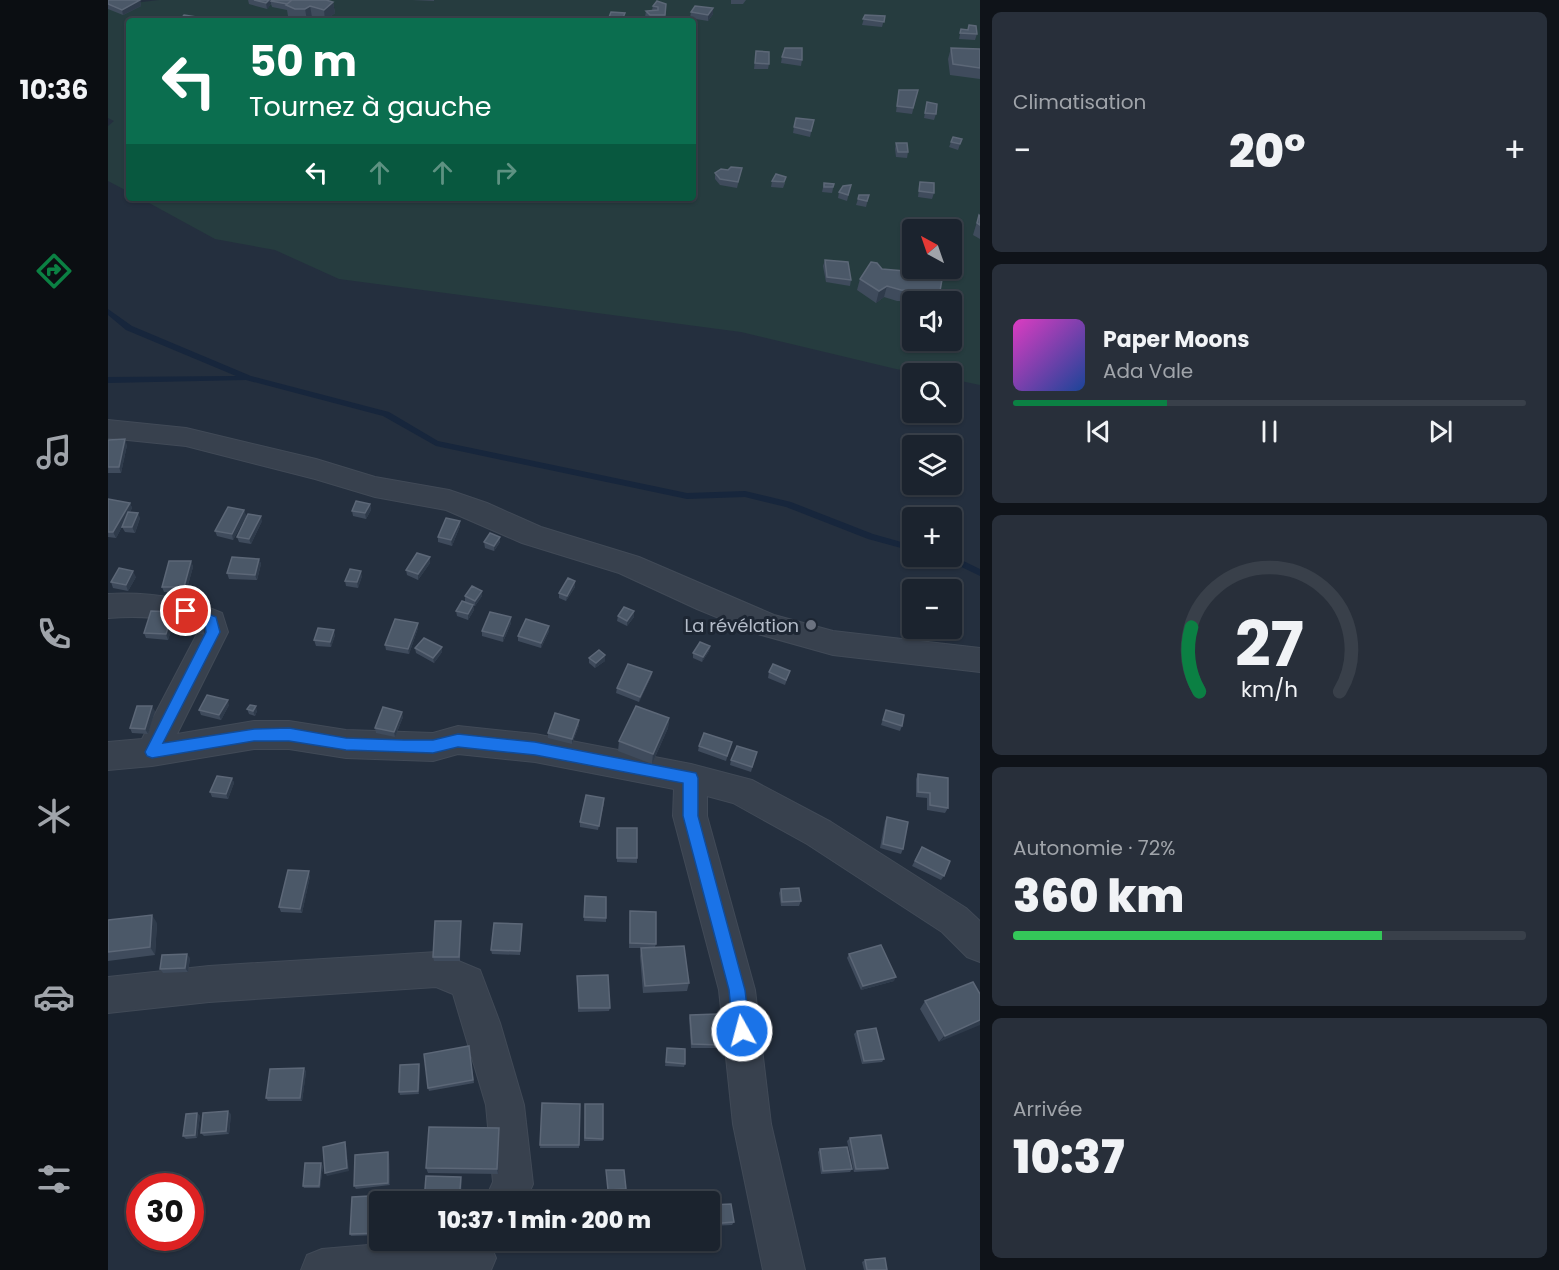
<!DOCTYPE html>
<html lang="fr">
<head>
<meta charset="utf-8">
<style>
  :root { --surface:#1b232e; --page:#282f3a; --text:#f1f3f6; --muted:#a0a4aa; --line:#39404a; --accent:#0b8043 }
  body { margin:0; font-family:Poppins,sans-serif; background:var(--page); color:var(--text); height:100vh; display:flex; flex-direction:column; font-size:22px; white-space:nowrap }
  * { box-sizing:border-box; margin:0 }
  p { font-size:20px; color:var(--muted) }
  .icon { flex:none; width:33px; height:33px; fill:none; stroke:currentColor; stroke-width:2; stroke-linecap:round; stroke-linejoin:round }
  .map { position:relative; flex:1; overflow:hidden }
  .sheet { display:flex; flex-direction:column; gap:12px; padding:12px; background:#0f1319; width:579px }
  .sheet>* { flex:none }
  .banner { position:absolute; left:18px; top:18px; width:570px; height:183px; border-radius:6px; box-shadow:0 2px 4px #0004,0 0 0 2px var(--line); background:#0b6e4f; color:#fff; overflow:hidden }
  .needle { width:39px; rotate:320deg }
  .buttons { position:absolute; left:794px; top:219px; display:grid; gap:12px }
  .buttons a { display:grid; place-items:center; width:60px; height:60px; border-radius:6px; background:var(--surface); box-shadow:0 2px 4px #0004,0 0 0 2px var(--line); font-size:30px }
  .speed { position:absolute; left:18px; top:1173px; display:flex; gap:12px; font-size:30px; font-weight:700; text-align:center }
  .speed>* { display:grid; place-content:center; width:78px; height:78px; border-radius:50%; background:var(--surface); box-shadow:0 2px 4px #0004,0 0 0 2px var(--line); line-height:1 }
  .speed .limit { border:9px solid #d22; background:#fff; color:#111 }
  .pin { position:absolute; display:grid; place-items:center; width:51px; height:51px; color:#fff; margin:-26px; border:3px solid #fff; border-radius:50%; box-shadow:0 2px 6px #0007 }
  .me { position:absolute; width:66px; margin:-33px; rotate:353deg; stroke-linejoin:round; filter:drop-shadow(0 0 4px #0008) }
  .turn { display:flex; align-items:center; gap:21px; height:126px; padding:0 24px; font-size:27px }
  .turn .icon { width:78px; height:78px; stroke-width:2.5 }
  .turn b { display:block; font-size:42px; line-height:51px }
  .lanes { display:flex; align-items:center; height:57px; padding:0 24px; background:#0003; justify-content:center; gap:30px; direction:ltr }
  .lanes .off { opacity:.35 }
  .big { font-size:45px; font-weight:800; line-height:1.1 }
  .sheet .widget { flex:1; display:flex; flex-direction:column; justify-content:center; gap:9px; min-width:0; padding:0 21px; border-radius:9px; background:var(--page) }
  .sheet .dial { align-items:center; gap:0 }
  .dial svg { height:156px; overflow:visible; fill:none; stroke:var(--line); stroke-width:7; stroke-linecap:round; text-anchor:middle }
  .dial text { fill:var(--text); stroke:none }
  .song { display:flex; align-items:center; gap:18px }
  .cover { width:72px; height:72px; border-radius:9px; background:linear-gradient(135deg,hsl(310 70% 55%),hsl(220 70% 35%)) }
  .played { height:6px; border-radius:3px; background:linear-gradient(90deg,var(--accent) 30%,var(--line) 30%) }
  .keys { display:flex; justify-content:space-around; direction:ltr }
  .heat { display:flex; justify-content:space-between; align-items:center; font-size:33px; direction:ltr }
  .charge { height:9px; border-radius:4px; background:linear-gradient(90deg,#34c759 72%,var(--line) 0) }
  .trip { position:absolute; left:261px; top:1191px; width:351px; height:60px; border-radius:6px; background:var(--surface); box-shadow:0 2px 4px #0004,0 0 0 2px var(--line); font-weight:800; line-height:60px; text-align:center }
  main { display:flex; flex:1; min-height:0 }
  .dock { display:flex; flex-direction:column; width:108px; justify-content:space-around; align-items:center; background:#0b0e12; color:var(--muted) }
  .dock .icon { width:42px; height:42px }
  .dock .current { color:var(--accent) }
  .dock b { font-size:27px; color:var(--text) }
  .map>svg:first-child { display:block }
  .green { fill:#263c3f; fill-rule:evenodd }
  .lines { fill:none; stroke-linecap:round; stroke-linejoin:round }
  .stream { fill:#17263c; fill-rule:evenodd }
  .street-casing { stroke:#414a57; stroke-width:2 }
  .street { fill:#38414e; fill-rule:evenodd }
  .wall { fill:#3f4b5c }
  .shaded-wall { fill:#2f3b4b }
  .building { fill:#4b5868; stroke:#5c6777; stroke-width:1.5 }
  .route { fill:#1a73e8; stroke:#114b97; stroke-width:1.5 }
  .worship-dot { fill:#6b7280; stroke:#1d2633; stroke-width:2 }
  .labels { text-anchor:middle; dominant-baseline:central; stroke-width:6; stroke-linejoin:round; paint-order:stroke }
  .poi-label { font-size:18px; fill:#b4bcc9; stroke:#1d2633; text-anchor:end }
</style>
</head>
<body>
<main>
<nav class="dock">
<b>10:36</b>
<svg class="icon current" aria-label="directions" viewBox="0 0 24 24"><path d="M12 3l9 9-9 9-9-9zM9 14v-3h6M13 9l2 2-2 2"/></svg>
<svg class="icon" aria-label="music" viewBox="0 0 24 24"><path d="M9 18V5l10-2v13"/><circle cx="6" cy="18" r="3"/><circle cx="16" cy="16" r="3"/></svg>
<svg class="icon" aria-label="phone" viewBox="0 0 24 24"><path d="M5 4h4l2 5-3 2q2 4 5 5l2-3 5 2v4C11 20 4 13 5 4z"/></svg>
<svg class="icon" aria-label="climate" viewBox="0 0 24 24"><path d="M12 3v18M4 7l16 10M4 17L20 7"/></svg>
<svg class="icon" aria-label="car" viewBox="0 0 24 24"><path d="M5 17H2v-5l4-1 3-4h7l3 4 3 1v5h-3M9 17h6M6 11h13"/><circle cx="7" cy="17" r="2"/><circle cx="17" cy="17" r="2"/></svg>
<svg class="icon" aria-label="filters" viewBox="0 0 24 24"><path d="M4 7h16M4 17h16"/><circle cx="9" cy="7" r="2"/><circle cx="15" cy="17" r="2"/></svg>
</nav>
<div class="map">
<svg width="872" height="1270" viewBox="0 0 872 1270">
  <rect width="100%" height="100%" fill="#242f3e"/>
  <path class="green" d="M0 0 26 3 51 0H872V385L843 379V374L814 373 788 369 633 332 231 279 167 250 107 239 32 198H585V21H21V192L0 181V126L6 121 0 118ZM804 230H843V268H804ZM804 302H843V340H804Z"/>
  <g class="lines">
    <path class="stream" d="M0 309 24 326 143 376 281 412 330 441 579 493 637 491 683 502 765 534 804 545V551L760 539 678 507 637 497 579 499 328 446 275 416 138 380 0 383V377L128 376 18 330 0 315Z
      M843 555 872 569V576L835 558 834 556H843Z"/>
    <g class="street-casing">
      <path id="street" d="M0 420 78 428 208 459 267 477 341 490 379 503 433 527 531 557 666 615 725 631 872 648V672L725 655 650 634 589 609 511 573 414 543 338 510 267 497 207 479 78 446 0 438Z
        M0 594C39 592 77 597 114 613L120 632 69 734 146 721H181L238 730 325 733 350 726 427 734 583 764 644 780 723 822 858 908 872 921V962L859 957 834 932 699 844 625 803 599 796V816L647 990 663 1124 697 1270H655L625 1124 611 990 565 816 566 789 427 762 350 754 325 761 238 758 181 749H146L44 766 0 770V742L34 739 90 632 89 628C62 616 29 616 0 618Z
        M329 952 372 970 392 1023 416 1105 425 1184 417 1202H376L385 1182 378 1105 345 994 328 987 101 1002 0 1013V977L101 966Z
        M318 1240H374L382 1243 388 1258 383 1270H193L199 1255 214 1249Z"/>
    </g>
    <use href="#street" class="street"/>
  </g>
  <path class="wall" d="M0 0H32L33 6 15 15 0 9Z
    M140 0H218L225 2 227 13 217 21 204 17 199 20H189L180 16 179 10 164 7 163 4 159 9 141 4Z
    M304 0H326V1Z
    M623 0H638L635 4H623Z
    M558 4 557 21 541 20 537 17 538 11 544 10 545 6Z
    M605 8V14L600 21 582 18 583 12Z
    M757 15 777 16 774 27 754 25Z
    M853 29 869 34 867 40 851 39Z
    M843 48 872 49V79L842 75 840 59Z
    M648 51 661 64 660 69H646Z
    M674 57 694 60 693 66 673 63Z
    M791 90H810L804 114 788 112Z
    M819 102 828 114 826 120 816 118Z
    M706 120 702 137 685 133 686 127Z
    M854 139 850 150 841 147 843 142Z
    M788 143 800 152 799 158 788 157 787 149Z
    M634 168 629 188 612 185 607 179V173L620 170Z
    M664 181 677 183 675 188 663 187Z
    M812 182 826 193 824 199 810 197Z
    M716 183 726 184 724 193 714 192Z
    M743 185 739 201 730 198 731 192Z
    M761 195 758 207 748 205 750 199Z
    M871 215 872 216V239L865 235Z
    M717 260 743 280 742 286 718 282 715 266Z
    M797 264 832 291 829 302 789 301 776 297 768 303 749 290 752 279 774 269 794 271Z
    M0 440 19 445 13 473H0Z
    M0 499 22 503 24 508 22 512 32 518 27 533 17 532 14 527 16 523 8 538 0 537Z
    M262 504 263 510 258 519 245 516 244 511Z
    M136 510 138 516 125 540 109 536 107 531Z
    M154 521 143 544 131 542 129 537Z
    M352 521V526L344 546 330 542V537Z
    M392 537V542L386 551 377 548 376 542Z
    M322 557V563L310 580 299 575 298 570Z
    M151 559 153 564 149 580 121 579 119 573Z
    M83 561 85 567 78 592H56L54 587Z
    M254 576 250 588 238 586 237 581Z
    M28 577 20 591 5 588 3 582Z
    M467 581V587L458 601 451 598V593Z
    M374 591V596L367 606 365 605 366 610 360 620 349 616 348 611 357 602V596Z
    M526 611V617L519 626 509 621 510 616Z
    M65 612 67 618 60 640 38 638 36 633Z
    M403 617V623L395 642 374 636V631Z
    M310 623V628L301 654 278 650 277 645Z
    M101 626 97 635 88 633 86 627Z
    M441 631 433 648 410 641V636Z
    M227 635 223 647 208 646 206 640Z
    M602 646 601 651 594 662 585 658V653Z
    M334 647V652L326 663 308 653 307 648Z
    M481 658 497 661 487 668 481 663Z
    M682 671 677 685 660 678 661 672Z
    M544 672 543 677 531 702 508 693 509 688Z
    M121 705 113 720 93 715 91 710Z
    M139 709 149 711 147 716 141 714Z
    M778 710 794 726 792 731 773 725Z
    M47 711 40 734 24 733 22 728Z
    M295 717 287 737 268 733 267 728Z
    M561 718 560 728 544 764 510 751 511 741Z
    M471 725 464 744 440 738V733Z
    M624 742 618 761 590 751 591 746Z
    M649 752 643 772 622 765 623 760Z
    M810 774 840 808 837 813 819 810V798L808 797V779Z
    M124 778 126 783 120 799 104 797 102 792Z
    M496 803 490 830 472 827V822Z
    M779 817 795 849 793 854 772 848 777 821Z
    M509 828 529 858V863L509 862Z
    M814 847 836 876 833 880 804 866Z
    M202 876 194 913 173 912 171 907Z
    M673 889 693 901 691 906H673L671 893Z
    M477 896 498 918V922L476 921Z
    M522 911 548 944 547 947 581 983 579 991 535 993 532 956 533 948H538H521Z
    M0 920 49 923 47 955 0 961Z
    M353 921 352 961H326L325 957Z
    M414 924 412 955 384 954 383 950Z
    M741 954 786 981 753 990 739 958Z
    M82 958 80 972 55 973 52 969Z
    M469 980 502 1008 501 1011 470 1012Z
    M872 994 831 1042 812 1009 817 1001Z
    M582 1015 612 1045 611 1048H583L581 1018Z
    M749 1031 776 1059 774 1062 754 1064 746 1034Z
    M361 1046 366 1083 321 1091 320 1088Z
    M559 1048 577 1064 576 1067 557 1066Z
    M311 1064 312 1067 311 1094 292 1095 291 1092Z
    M196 1068 198 1072 194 1101H160L158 1098Z
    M434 1103 472 1104 471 1148H432Z
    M477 1104 495 1139V1141H476Z
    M89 1113 92 1116 89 1138 78 1139 75 1136Z
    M123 1114 121 1134 96 1136 93 1133Z
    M391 1134 390 1174 320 1173 318 1168Z
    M742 1138 780 1168 777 1170 746 1172 739 1141Z
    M712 1149 744 1169 742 1172 713 1174 710 1152Z
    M280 1152 281 1155 282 1185 248 1189 246 1186Z
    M215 1166 212 1188H196L195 1186Z
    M498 1170 518 1189 517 1191 500 1193Z
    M279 1195 280 1198V1202H272V1235L243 1236 242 1234 244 1197Z
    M602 1205 626 1222 624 1225 602 1226Z
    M350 1240 349 1251 314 1249 312 1245Z
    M757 1260 779 1270H756L754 1262Z"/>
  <path class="shaded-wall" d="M32 0 33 6 15 15 14 10Z
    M161 0H168L163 1V4L159 9 158 3Z
    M225 2 227 13 217 21 216 10Z
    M202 6 204 17 199 20 197 9Z
    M605 8V14L600 21V15Z
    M779 286 776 297 768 303 771 291Z
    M17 439 19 445 13 473 11 467Z
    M22 503 24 508 8 538 5 532Z
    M262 504 263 510 258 519 257 513Z
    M136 510 138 516 125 540 124 534Z
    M30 513 32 518 27 533 24 527Z
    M153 516 154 521 143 544 141 539Z
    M352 521V526L344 546 343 540Z
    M392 537V542L386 551V546Z
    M322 557V563L310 580V574Z
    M151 559 153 564 149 580 147 575Z
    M83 561 85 567 78 592 76 587Z
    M25 571 28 577 20 591 18 585Z
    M253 571 254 576 250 588 249 582Z
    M467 581V587L458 601 459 596Z
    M374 591V596L367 606V601Z
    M365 605 366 610 360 620V614Z
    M526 611V617L519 626V621Z
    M65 612 67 618 60 640 58 634Z
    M403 617V623L395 642V636Z
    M99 621 101 626 97 635 95 629Z
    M310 623V628L301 654 300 649Z
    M441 626V631L433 648V643Z
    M226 630 227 635 223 647 222 642Z
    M602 646 601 651 594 662 595 657Z
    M334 647V652L326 663 325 658Z
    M497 655V661L487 668 488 663Z
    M544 672 543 677 531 702 532 697Z
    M120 700 121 705 113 720 111 715Z
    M44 706 47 711 40 734 37 729Z
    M148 706 149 711 147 716 145 711Z
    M294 712 295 717 287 737 286 732Z
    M561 718 560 728 544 764 545 754Z
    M471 720V725L464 744V739Z
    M124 778 126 783 120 799 118 794Z
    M201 871 202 876 194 913 192 909Z
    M44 915 49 923 47 955 42 947Z
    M79 954 82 958 80 972 77 968Z
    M788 977 786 981 753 990 755 986Z
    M872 1020V1025L831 1042 837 1036Z
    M311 1064 312 1067 311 1094 310 1091Z
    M196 1068 198 1072 194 1101 192 1098Z
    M120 1111 123 1114 121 1134 118 1131Z
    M89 1113 92 1116 89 1138 87 1135Z
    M391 1128V1134L390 1174 389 1169Z
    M237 1142 238 1145 241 1171 219 1176 217 1173Z
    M280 1152 281 1155 282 1185 280 1183Z
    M213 1163 215 1166 212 1188 211 1186Z
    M353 1177 354 1182 353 1202H351Z
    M348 1240H350L349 1251 347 1247Z"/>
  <path class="building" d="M0 0H32L14 10 0 4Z
    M146 0H161L158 3Z
    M164 0H184L179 4 163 1Z
    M184 0H218L225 2 216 10 202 6 197 9H187L178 5Z
    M549 1 558 4 557 15H542L538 11 550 10V7L545 6Z
    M587 6 605 8 600 15 583 12Z
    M503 12 517 13 514 20H500Z
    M76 15 95 18 92 21H71Z
    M757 15 777 16 776 22 755 19Z
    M403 19 434 20 402 21Z
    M861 25 868 26 869 34 852 33 853 29 860 30Z
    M677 48H694V60L674 57Z
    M843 48 872 49V68L845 64Z
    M648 51 661 52V64L647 63Z
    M791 90H810L805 108 789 106Z
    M819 102 829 104 828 114 817 113Z
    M688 118 706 120 703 131 686 127Z
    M845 137 854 139 852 144 843 142Z
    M788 143H799L800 152H790Z
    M623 167 634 168 630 182 612 179 607 173 613 169 620 170Z
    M668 174 678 177 676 182 664 181Z
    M812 182 826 183V193L811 191Z
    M716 183 726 184 725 187H716Z
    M743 185 740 195 731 192 735 186Z
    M751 195H761L759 201 750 199Z
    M871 215 872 216V225L869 223Z
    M717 260 740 262 743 280 719 277Z
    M763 262 769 263 774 269 797 271V264L804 265V268H836L832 291 793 290 779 286 771 291 752 279Z
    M17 439 11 467H0V440Z
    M0 499 22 503 5 532H0Z
    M248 501 262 504 257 513 244 511Z
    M120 507 136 510 124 534 107 531Z
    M20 512 30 513 24 527H14Z
    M140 514 153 516 141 539 129 537Z
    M338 518 352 521 343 540 330 537Z
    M382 533 392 537 386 546 376 542Z
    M309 553 322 557 310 574 298 570Z
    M124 557 151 559 147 575 119 573Z
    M61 561H83L76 587H54Z
    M11 568 25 571 18 585 3 582Z
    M242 569 253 571 249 582 237 581Z
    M460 578 467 581 459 596 451 593Z
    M364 586 374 591 367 601 357 596Z
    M354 601 365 605 360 614 348 611Z
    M516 607 526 611 519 621 510 616Z
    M43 611 65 612 58 634 36 633Z
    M382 612 403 617 395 636 374 631Z
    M90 619 99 621 95 629 86 627Z
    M287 619 310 623 300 649 277 645Z
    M418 619 441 626 433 643 410 636Z
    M210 628 226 630 222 642 206 640Z
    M316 638 334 647 325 658 307 648Z
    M592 642 602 646 595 657 585 653Z
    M491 650 497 655 488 663 481 658Z
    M520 664 544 672 532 697 509 688Z
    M665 664 682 671 678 680 661 672Z
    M99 695 120 700 111 715 91 710Z
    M142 705 148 706 145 711 139 709Z
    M29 706H44L37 729 22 728Z
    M528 706 561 718 545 754 511 741Z
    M275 707 294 712 286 732 267 728Z
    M778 710 796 715 794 726 775 720Z
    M447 713 471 720 464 739 440 733Z
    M596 733 624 742 619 756 591 746Z
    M629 746 649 752 644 767 623 760Z
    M810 774 840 778V808L822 805V793L810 792Z
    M109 776 124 778 118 794 102 792Z
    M478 795 496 798 491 826 472 822Z
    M779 817 800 822 795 849 775 844Z
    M509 828H529V858H509Z
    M814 847 842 861 836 876 807 861Z
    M180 870 201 871 192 909 171 907Z
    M691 888 693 901 674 902 673 889Z
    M477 896 498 897V918L476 917Z
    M522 911 548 912V944L522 943Z
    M44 915 42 947 0 952V920Z
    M327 921H353L351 957H325Z
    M386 923 414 924 412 951 383 950Z
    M773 945 788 977 755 986 741 954Z
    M576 946 581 983 537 986 533 948Z
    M79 954 77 968 52 969 54 955Z
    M500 975 502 1008H471L469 976Z
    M865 982 872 994V1020L837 1036 817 1001Z
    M609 1014 612 1045 584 1044 582 1015Z
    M768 1028 776 1059 756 1061 749 1031Z
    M361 1046 365 1080 320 1088 316 1054Z
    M559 1048 577 1049V1064L558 1062Z
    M311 1064 310 1091 291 1092 292 1065Z
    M196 1068 192 1098H158L162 1069Z
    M434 1103 472 1104 471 1145H432Z
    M477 1104H495V1139L477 1138Z
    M120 1111 118 1131 93 1133 95 1113Z
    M89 1113 87 1135 75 1136 78 1114Z
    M321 1127 391 1128 389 1169 318 1168Z
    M773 1135 780 1168 748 1169 742 1138Z
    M237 1142 239 1168 217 1173 215 1147Z
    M739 1147 744 1169 715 1171 712 1149Z
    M280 1152V1183L246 1186 247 1155Z
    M197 1163H213L211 1186H195Z
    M498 1170H516L518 1189 500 1190Z
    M318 1176 353 1177 351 1202H316Z
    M279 1195 278 1202H272V1233L242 1234 244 1197Z
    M32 1200V1229H29Z
    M623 1204 626 1222 602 1224V1205Z
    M312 1240H348L347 1247 312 1245Z
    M777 1258 779 1270H759L757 1260Z"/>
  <path class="route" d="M78 605 108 617 112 632 55 743 146 729 181 728 238 738 296 740H325L350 734 427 742 588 773 590 778V816L637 990 642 1031 640 1037 634 1040 628 1037 625 1031 621 990 575 816V783L427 755 350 747 325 753 238 750 181 741H146L44 758 39 756 37 752 98 632 97 624 73 615 71 611Z"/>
  <circle class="worship-dot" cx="703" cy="625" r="6"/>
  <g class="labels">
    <g class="poi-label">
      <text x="691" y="625">La révélation</text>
    </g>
  </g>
</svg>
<div class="buttons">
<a><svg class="needle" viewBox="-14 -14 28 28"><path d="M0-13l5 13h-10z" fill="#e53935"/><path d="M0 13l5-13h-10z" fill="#a0a4aa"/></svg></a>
<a><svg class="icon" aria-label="sound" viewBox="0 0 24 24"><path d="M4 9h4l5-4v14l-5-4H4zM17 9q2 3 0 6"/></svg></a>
<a><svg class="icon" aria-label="search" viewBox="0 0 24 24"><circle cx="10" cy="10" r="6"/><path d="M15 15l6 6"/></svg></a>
<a><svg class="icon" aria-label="layers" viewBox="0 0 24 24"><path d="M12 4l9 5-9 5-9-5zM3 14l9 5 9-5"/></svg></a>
<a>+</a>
<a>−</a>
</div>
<div class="speed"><div class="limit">30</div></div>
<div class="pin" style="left:78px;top:611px;background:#d93025"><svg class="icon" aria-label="arrive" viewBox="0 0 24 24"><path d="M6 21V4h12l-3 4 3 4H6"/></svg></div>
<svg class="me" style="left:634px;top:1031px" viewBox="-20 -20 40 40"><circle r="17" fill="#1a73e8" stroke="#fff" stroke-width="3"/><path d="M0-11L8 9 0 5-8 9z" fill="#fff"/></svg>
<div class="trip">10:37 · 1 min · 200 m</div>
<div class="banner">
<div class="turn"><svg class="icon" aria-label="left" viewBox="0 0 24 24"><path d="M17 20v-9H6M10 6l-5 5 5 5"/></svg><div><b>50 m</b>Tournez à gauche</div></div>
<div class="lanes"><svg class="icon" aria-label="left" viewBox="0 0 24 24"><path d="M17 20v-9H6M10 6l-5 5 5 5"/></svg><svg class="icon off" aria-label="ahead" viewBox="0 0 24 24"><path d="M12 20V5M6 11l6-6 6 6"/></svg><svg class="icon off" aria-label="ahead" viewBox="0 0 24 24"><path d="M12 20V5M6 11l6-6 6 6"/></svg><svg class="icon off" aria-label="right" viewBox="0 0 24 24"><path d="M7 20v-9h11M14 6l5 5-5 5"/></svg></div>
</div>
</div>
<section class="sheet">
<div class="widget"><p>Climatisation</p>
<div class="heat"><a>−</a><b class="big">20°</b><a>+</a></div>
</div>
<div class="widget">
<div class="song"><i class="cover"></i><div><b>Paper Moons</b><p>Ada Vale</p></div></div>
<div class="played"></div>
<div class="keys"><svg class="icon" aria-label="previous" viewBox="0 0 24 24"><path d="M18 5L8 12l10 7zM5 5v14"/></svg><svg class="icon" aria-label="pause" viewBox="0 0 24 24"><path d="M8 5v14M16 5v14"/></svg><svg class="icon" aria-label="next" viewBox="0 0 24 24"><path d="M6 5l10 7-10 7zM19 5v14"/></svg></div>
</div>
<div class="widget dial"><svg viewBox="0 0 100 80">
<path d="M14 69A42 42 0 1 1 86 69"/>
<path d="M14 69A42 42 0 0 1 10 36" stroke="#0b8043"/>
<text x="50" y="56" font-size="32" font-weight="700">27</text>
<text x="50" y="72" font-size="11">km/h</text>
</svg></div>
<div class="widget"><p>Autonomie · 72%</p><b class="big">360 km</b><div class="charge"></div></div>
<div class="widget"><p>Arrivée</p><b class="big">10:37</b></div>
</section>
</main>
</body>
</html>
